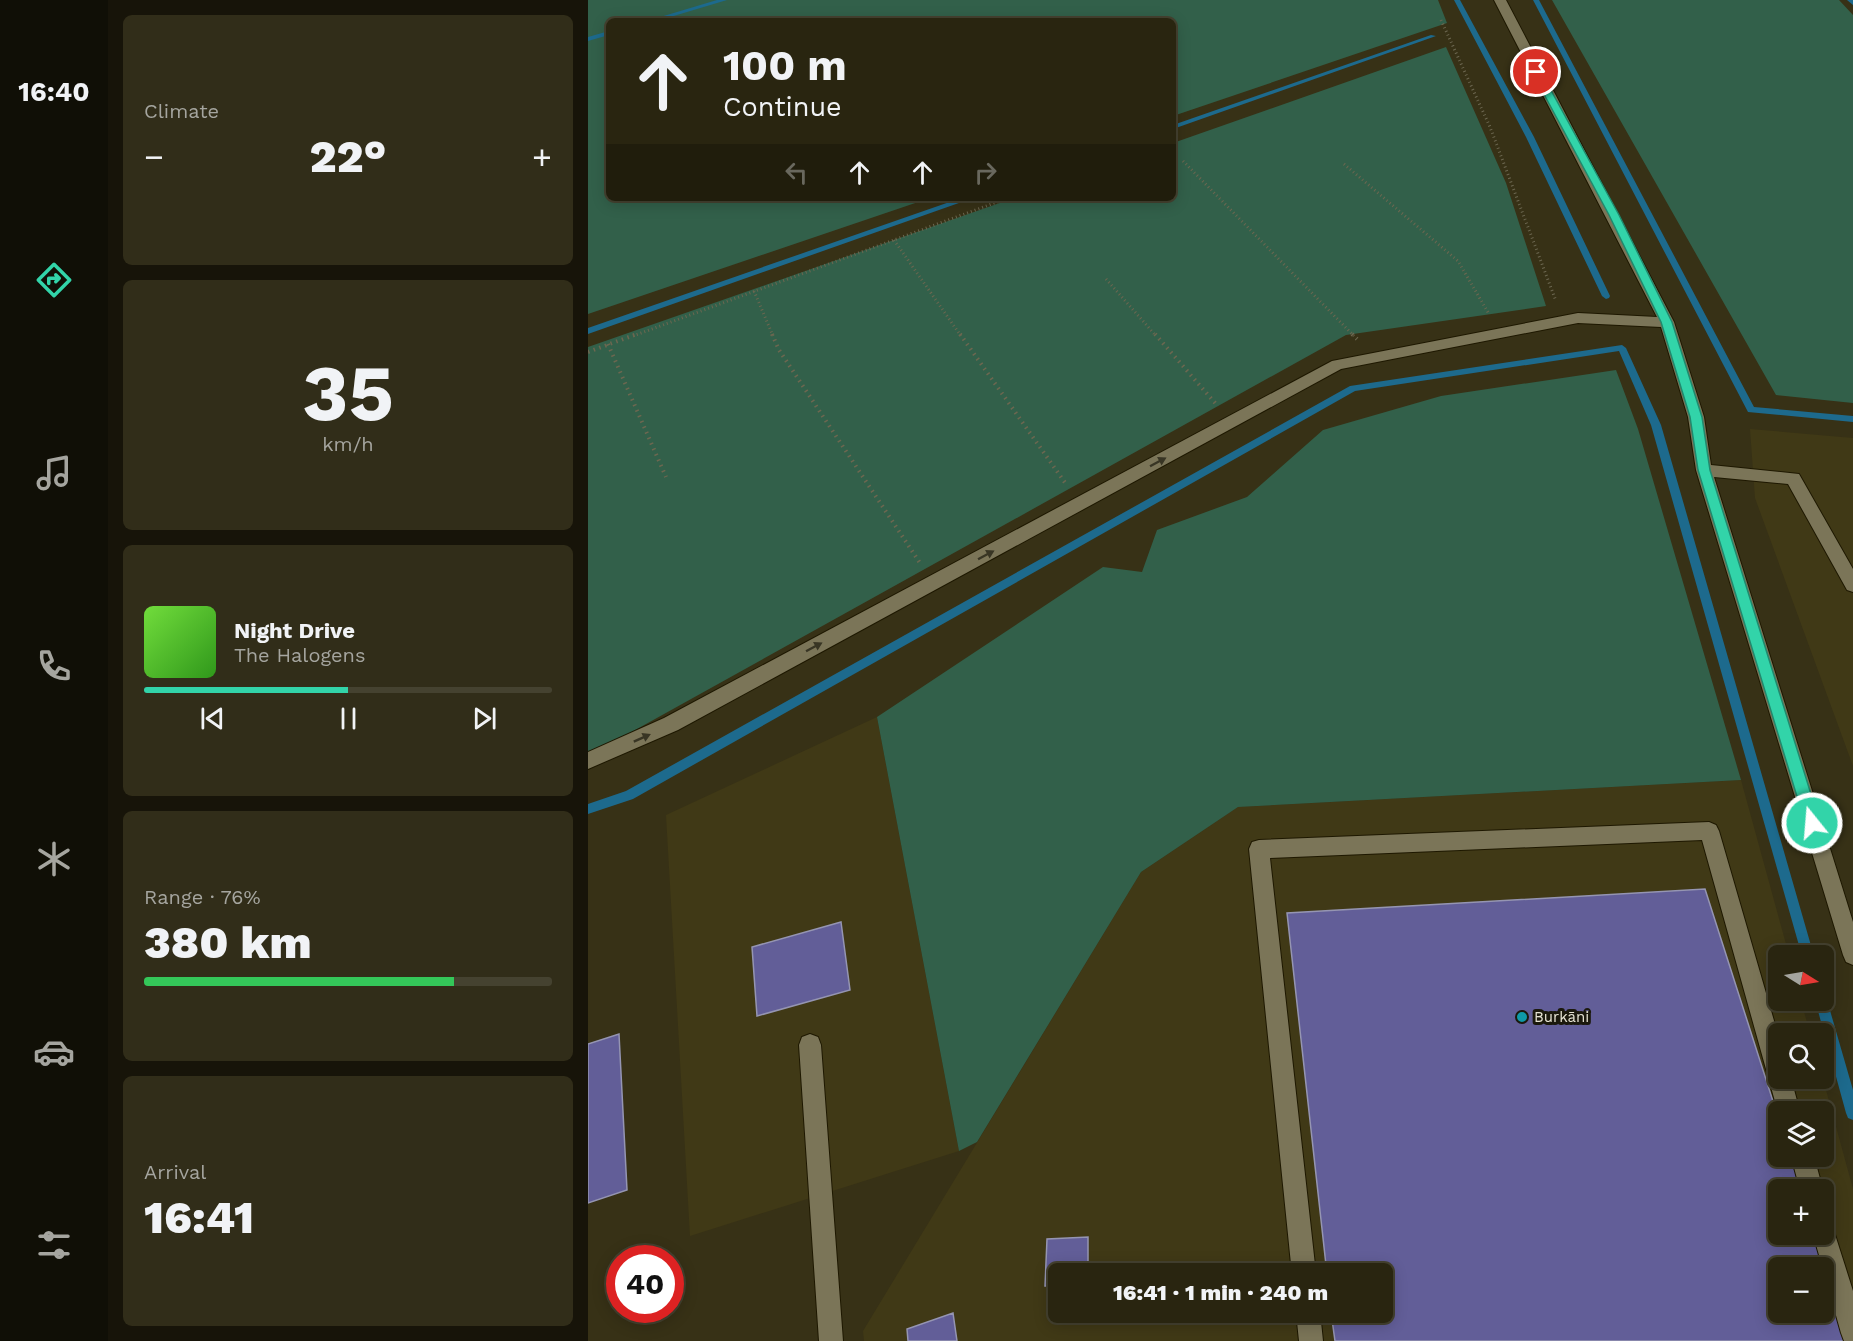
<!DOCTYPE html>
<html lang="en">
<head>
<meta charset="utf-8">
<style>
  :root { --surface:#292510; --page:#312d19; --text:#f1f3f6; --muted:#a5a59f; --line:#454230; --accent:#32d4a9 }
  body { margin:0; font-family:"Work Sans",sans-serif; background:var(--page); color:var(--text); height:100vh; display:flex; flex-direction:column; font-size:22px; white-space:nowrap }
  * { box-sizing:border-box; margin:0 }
  p { font-size:20px; color:var(--muted) }
  .icon { flex:none; width:33px; height:33px; fill:none; stroke:currentColor; stroke-width:2; stroke-linecap:round; stroke-linejoin:round }
  .map { position:relative; flex:1; overflow:hidden }
  .sheet { display:flex; flex-direction:column; gap:15px; padding:15px; background:#171409; width:480px }
  .sheet>* { flex:none }
  .banner { position:absolute; left:18px; top:18px; width:570px; height:183px; border-radius:9px; box-shadow:0 3px 15px #0003,0 0 0 2px var(--line); background:#292510; color:var(--text); overflow:hidden }
  .needle { width:39px; rotate:101deg }
  .tools { position:absolute; left:1180px; top:945px; display:grid; gap:12px }
  .tools a { display:grid; place-items:center; width:66px; height:66px; border-radius:9px; background:var(--surface); box-shadow:0 3px 15px #0003,0 0 0 2px var(--line); font-size:30px }
  .speed { position:absolute; left:18px; top:1245px; display:flex; gap:12px; font-size:30px; font-weight:700; text-align:center }
  .speed>* { display:grid; place-content:center; width:78px; height:78px; border-radius:50%; background:var(--surface); box-shadow:0 3px 15px #0003,0 0 0 2px var(--line); line-height:1 }
  .speed .limit { border:9px solid #d22; background:#fff; color:#111 }
  .pin { position:absolute; display:grid; place-items:center; width:51px; height:51px; color:#fff; margin:-26px; border:3px solid #fff; border-radius:50%; box-shadow:0 2px 6px #0007 }
  .me { position:absolute; width:66px; margin:-33px; rotate:343deg; stroke-linejoin:round; filter:drop-shadow(0 0 4px #0008) }
  .turn { display:flex; align-items:center; gap:21px; height:126px; padding:0 18px; font-size:27px }
  .turn .icon { width:78px; height:78px; stroke-width:2.5 }
  .turn b { display:block; font-size:42px; line-height:51px }
  .lanes { display:flex; align-items:center; height:57px; padding:0 18px; background:#0003; justify-content:center; gap:30px; direction:ltr }
  .lanes .off { opacity:.35 }
  .big { font-size:45px; font-weight:800; line-height:1.1 }
  .sheet .tile { flex:1; display:flex; flex-direction:column; justify-content:center; gap:9px; min-width:0; padding:0 21px; border-radius:9px; background:var(--page) }
  .sheet .dial { align-items:center; gap:0 }
  .dial b { font-size:78px; line-height:1 }
  .song { display:flex; align-items:center; gap:18px }
  .cover { width:72px; height:72px; border-radius:9px; background:linear-gradient(135deg,hsl(100 70% 55%),hsl(110 70% 35%)) }
  .played { height:6px; border-radius:3px; background:linear-gradient(90deg,var(--accent) 50%,var(--line) 50%) }
  .keys { display:flex; justify-content:space-around; direction:ltr }
  .heat { display:flex; justify-content:space-between; align-items:center; font-size:33px; direction:ltr }
  .charge { height:9px; border-radius:4px; background:linear-gradient(90deg,#34c759 76%,var(--line) 0) }
  .trip { position:absolute; left:460px; top:1263px; width:345px; height:60px; border-radius:9px; background:var(--surface); box-shadow:0 3px 15px #0003,0 0 0 2px var(--line); font-weight:800; line-height:60px; text-align:center }
  main { display:flex; flex:1; min-height:0 }
  .menu { display:flex; flex-direction:column; width:108px; justify-content:space-around; align-items:center; background:#100f06; color:var(--muted) }
  .menu .icon { width:42px; height:42px }
  .menu .selected { color:var(--accent) }
  .menu b { font-size:27px; color:var(--text) }
  .map>svg:first-child { display:block }
  .built { fill:#403916; fill-rule:evenodd }
  .green { fill:#32604a }
  .lines { fill:none; stroke-linecap:round; stroke-linejoin:round }
  .stream { fill:#1d6a8d; fill-rule:evenodd }
  .building { fill:#625e98; stroke:#9595b2; stroke-width:1.5; fill-rule:evenodd }
  .minor-casing { stroke:#1e1800; stroke-width:2 }
  .path-far1 { stroke:#6c6750; stroke-width:3; stroke-dasharray:1 3; stroke-linecap:butt }
  .path { stroke:#6c6750; stroke-width:4; stroke-dasharray:1.5 4.5; stroke-linecap:butt }
  .minor { fill:#7b7558; fill-rule:evenodd }
  .oneway { fill:#383524 }
  .route { fill:#32d4a9; stroke:#208a6e; stroke-width:1.5 }
  .culture-dot { fill:#0f9aa8; stroke:#1b190d; stroke-width:2 }
  .labels { text-anchor:middle; dominant-baseline:central; stroke-width:6; stroke-linejoin:round; paint-order:stroke }
  .poi-label { font-size:15px; fill:#e7e4d4; stroke:#1b190d; text-anchor:start }
</style>
</head>
<body>
<main>
<nav class="menu">
<b>16:40</b>
<svg class="icon selected" aria-label="directions" viewBox="0 0 24 24"><path d="M12 3l9 9-9 9-9-9zM9 14v-3h6M13 9l2 2-2 2"/></svg>
<svg class="icon" aria-label="music" viewBox="0 0 24 24"><path d="M9 18V5l10-2v13"/><circle cx="6" cy="18" r="3"/><circle cx="16" cy="16" r="3"/></svg>
<svg class="icon" aria-label="phone" viewBox="0 0 24 24"><path d="M5 4h4l2 5-3 2q2 4 5 5l2-3 5 2v4C11 20 4 13 5 4z"/></svg>
<svg class="icon" aria-label="climate" viewBox="0 0 24 24"><path d="M12 3v18M4 7l16 10M4 17L20 7"/></svg>
<svg class="icon" aria-label="car" viewBox="0 0 24 24"><path d="M5 17H2v-5l4-1 3-4h7l3 4 3 1v5h-3M9 17h6M6 11h13"/><circle cx="7" cy="17" r="2"/><circle cx="17" cy="17" r="2"/></svg>
<svg class="icon" aria-label="filters" viewBox="0 0 24 24"><path d="M4 7h16M4 17h16"/><circle cx="9" cy="7" r="2"/><circle cx="15" cy="17" r="2"/></svg>
</nav>
<section class="sheet">
<div class="tile"><p>Climate</p>
<div class="heat"><a>−</a><b class="big">22°</b><a>+</a></div>
</div>
<div class="tile dial"><b>35</b><p>km/h</p></div>
<div class="tile">
<div class="song"><i class="cover"></i><div><b>Night Drive</b><p>The Halogens</p></div></div>
<div class="played"></div>
<div class="keys"><svg class="icon" aria-label="previous" viewBox="0 0 24 24"><path d="M18 5L8 12l10 7zM5 5v14"/></svg><svg class="icon" aria-label="pause" viewBox="0 0 24 24"><path d="M8 5v14M16 5v14"/></svg><svg class="icon" aria-label="next" viewBox="0 0 24 24"><path d="M6 5l10 7-10 7zM19 5v14"/></svg></div>
</div>
<div class="tile"><p>Range · 76%</p><b class="big">380 km</b><div class="charge"></div></div>
<div class="tile"><p>Arrival</p><b class="big">16:41</b></div>
</section>
<div class="map">
<svg width="1265" height="1341" viewBox="0 0 1265 1341">
  <rect width="100%" height="100%" fill="#373116"/>
  <path class="built" d="M1162 429 1265 438V766L1167 498Z
    M289 717 371 1151 102 1236 78 815Z
    M1153 780 1201 955 1191 956V1000L1213 1001 1222 1033 1191 1034V1078L1235 1079 1265 1189V1341H276L275 1331 553 872 650 807ZM1191 1112H1236V1156H1191ZM1191 1190H1236V1234H1191ZM1191 1268H1236V1312H1191ZM471 1274H795V1312H471Z"/>
  <path class="green" d="M0 0H850L859 23 585 116V21H21V198H342L0 314Z
    M964 0H1251L1265 15V403L1188 395Z
    M858 47 918 183 958 306 758 335 13 749 0 754V347L426 198H585V143Z
    M1028 370 1050 429 1153 780 650 807 553 872 389 1142 371 1151 289 717 515 567 554 572 569 530 659 497 735 430 853 396Z"/>
  <g class="lines">
    <path class="stream" d="M129 0H139L69 21H59Z
      M866 0H872L946 137 1022 296 1021 298 1018 299 1014 296 938 137Z
      M945 0H951L1166 407 1265 416V422L1160 412Z
      M1259 0H1265V5Z
      M21 31V35L0 41V37Z
      M843 35 848 36 585 129V125Z
      M373 198H385L0 334V328Z
      M1034 345 1038 348 1073 425 1226 956H1214L1063 425 1031 351 767 391 45 799 0 814V804L38 791 762 386Z
      M1236 995 1239 1000 1265 1090V1120L1260 1118 1258 1113 1227 1000H1236Z"/>
  </g>
  <path class="building" d="M1117 889 1191 1120V1156H1203L1213 1190H1191V1234H1227L1261 1341H747L743 1312H795V1274H739L699 913ZM1191 1268H1236V1312H1191Z
    M253 922 262 990 169 1016 164 947Z
    M31 1034 39 1190 0 1203V1044Z
    M500 1237V1274H471V1286H457L459 1239Z
    M365 1313 369 1341H320L319 1329Z"/>
  <g class="lines">
    <g class="minor-casing">
      <path id="minor" d="M906 0H918L1086 322 1116 417 1123 465 1211 474 1265 569V592L1259 590 1200 484 1126 477 1265 922V965L1258 962 1255 955 1108 470 1100 417 1073 327 990 323 753 369 90 730 0 769V752L76 718 744 361 990 313 1069 317Z
        M1121 822 1128 825 1131 831 1191 1038V1078H1203L1212 1112H1191V1115L1190 1112 1114 840 682 858 728 1274H704L661 849 664 842 671 840Z
        M222 1034 230 1037 233 1045 255 1341H231L211 1045 214 1037Z
        M1203 1156H1226L1235 1190H1212Z
        M1236 1221 1244 1225 1265 1291V1341H1256L1253 1333 1225 1234H1236Z
        M708 1312H732L735 1341H711Z"/>
    </g>
    <path class="path-far1" d="M853 20 902 127 968 301
      M595 161 766 336
      M756 164 870 261 901 314
      M306 240 373 336
      M518 279 568 336
      M166 291 185 336
      M45 336 420 198"/>
    <path class="path" d="M184 334 191 350 332 563
      M372 334 478 484
      M567 334 628 404
      M764 334 769 339
      M20 344 78 477
      M0 352 49 334"/>
    <use href="#minor" class="minor"/>
  </g>
  <defs><path id="oneway-solid" d="M-6-.8H1V-3.2L6.5 0L1 3.2V.8H-6Z" transform="scale(1.5)"/></defs>
  <g class="oneway">
    <use href="#oneway-solid" transform="translate(570 462) rotate(-28)"/>
    <use href="#oneway-solid" transform="translate(398 555) rotate(-28)"/>
    <use href="#oneway-solid" transform="translate(226 647) rotate(-28)"/>
    <use href="#oneway-solid" transform="translate(54 738) rotate(-24)"/>
  </g>
  <path class="route" d="M948 69 953 72 1031 215 1084 322 1114 417 1122 470 1232 823 1224 830 1217 823 1110 470 1102 417 1073 322 1021 215 944 72Z"/>
  <circle class="culture-dot" cx="934" cy="1017" r="6"/>
  <g class="labels">
    <g class="poi-label">
      <text x="946" y="1017">Burkāni</text>
    </g>
  </g>
</svg>
<div class="tools">
<a><svg class="needle" viewBox="-14 -14 28 28"><path d="M0-13l5 13h-10z" fill="#e53935"/><path d="M0 13l5-13h-10z" fill="#a5a59f"/></svg></a>
<a><svg class="icon" aria-label="search" viewBox="0 0 24 24"><circle cx="10" cy="10" r="6"/><path d="M15 15l6 6"/></svg></a>
<a><svg class="icon" aria-label="layers" viewBox="0 0 24 24"><path d="M12 4l9 5-9 5-9-5zM3 14l9 5 9-5"/></svg></a>
<a>+</a>
<a>−</a>
</div>
<div class="speed"><div class="limit">40</div></div>
<div class="pin" style="left:948px;top:72px;background:#d93025"><svg class="icon" aria-label="arrive" viewBox="0 0 24 24"><path d="M6 21V4h12l-3 4 3 4H6"/></svg></div>
<svg class="me" style="left:1224px;top:823px" viewBox="-20 -20 40 40"><circle r="17" fill="#32d4a9" stroke="#fff" stroke-width="3"/><path d="M0-11L8 9 0 5-8 9z" fill="#fff"/></svg>
<div class="trip">16:41 · 1 min · 240 m</div>
<div class="banner">
<div class="turn"><svg class="icon" aria-label="ahead" viewBox="0 0 24 24"><path d="M12 20V5M6 11l6-6 6 6"/></svg><div><b>100 m</b>Continue</div></div>
<div class="lanes"><svg class="icon off" aria-label="left" viewBox="0 0 24 24"><path d="M17 20v-9H6M10 6l-5 5 5 5"/></svg><svg class="icon" aria-label="ahead" viewBox="0 0 24 24"><path d="M12 20V5M6 11l6-6 6 6"/></svg><svg class="icon" aria-label="ahead" viewBox="0 0 24 24"><path d="M12 20V5M6 11l6-6 6 6"/></svg><svg class="icon off" aria-label="right" viewBox="0 0 24 24"><path d="M7 20v-9h11M14 6l5 5-5 5"/></svg></div>
</div>
</div>
</main>
</body>
</html>
